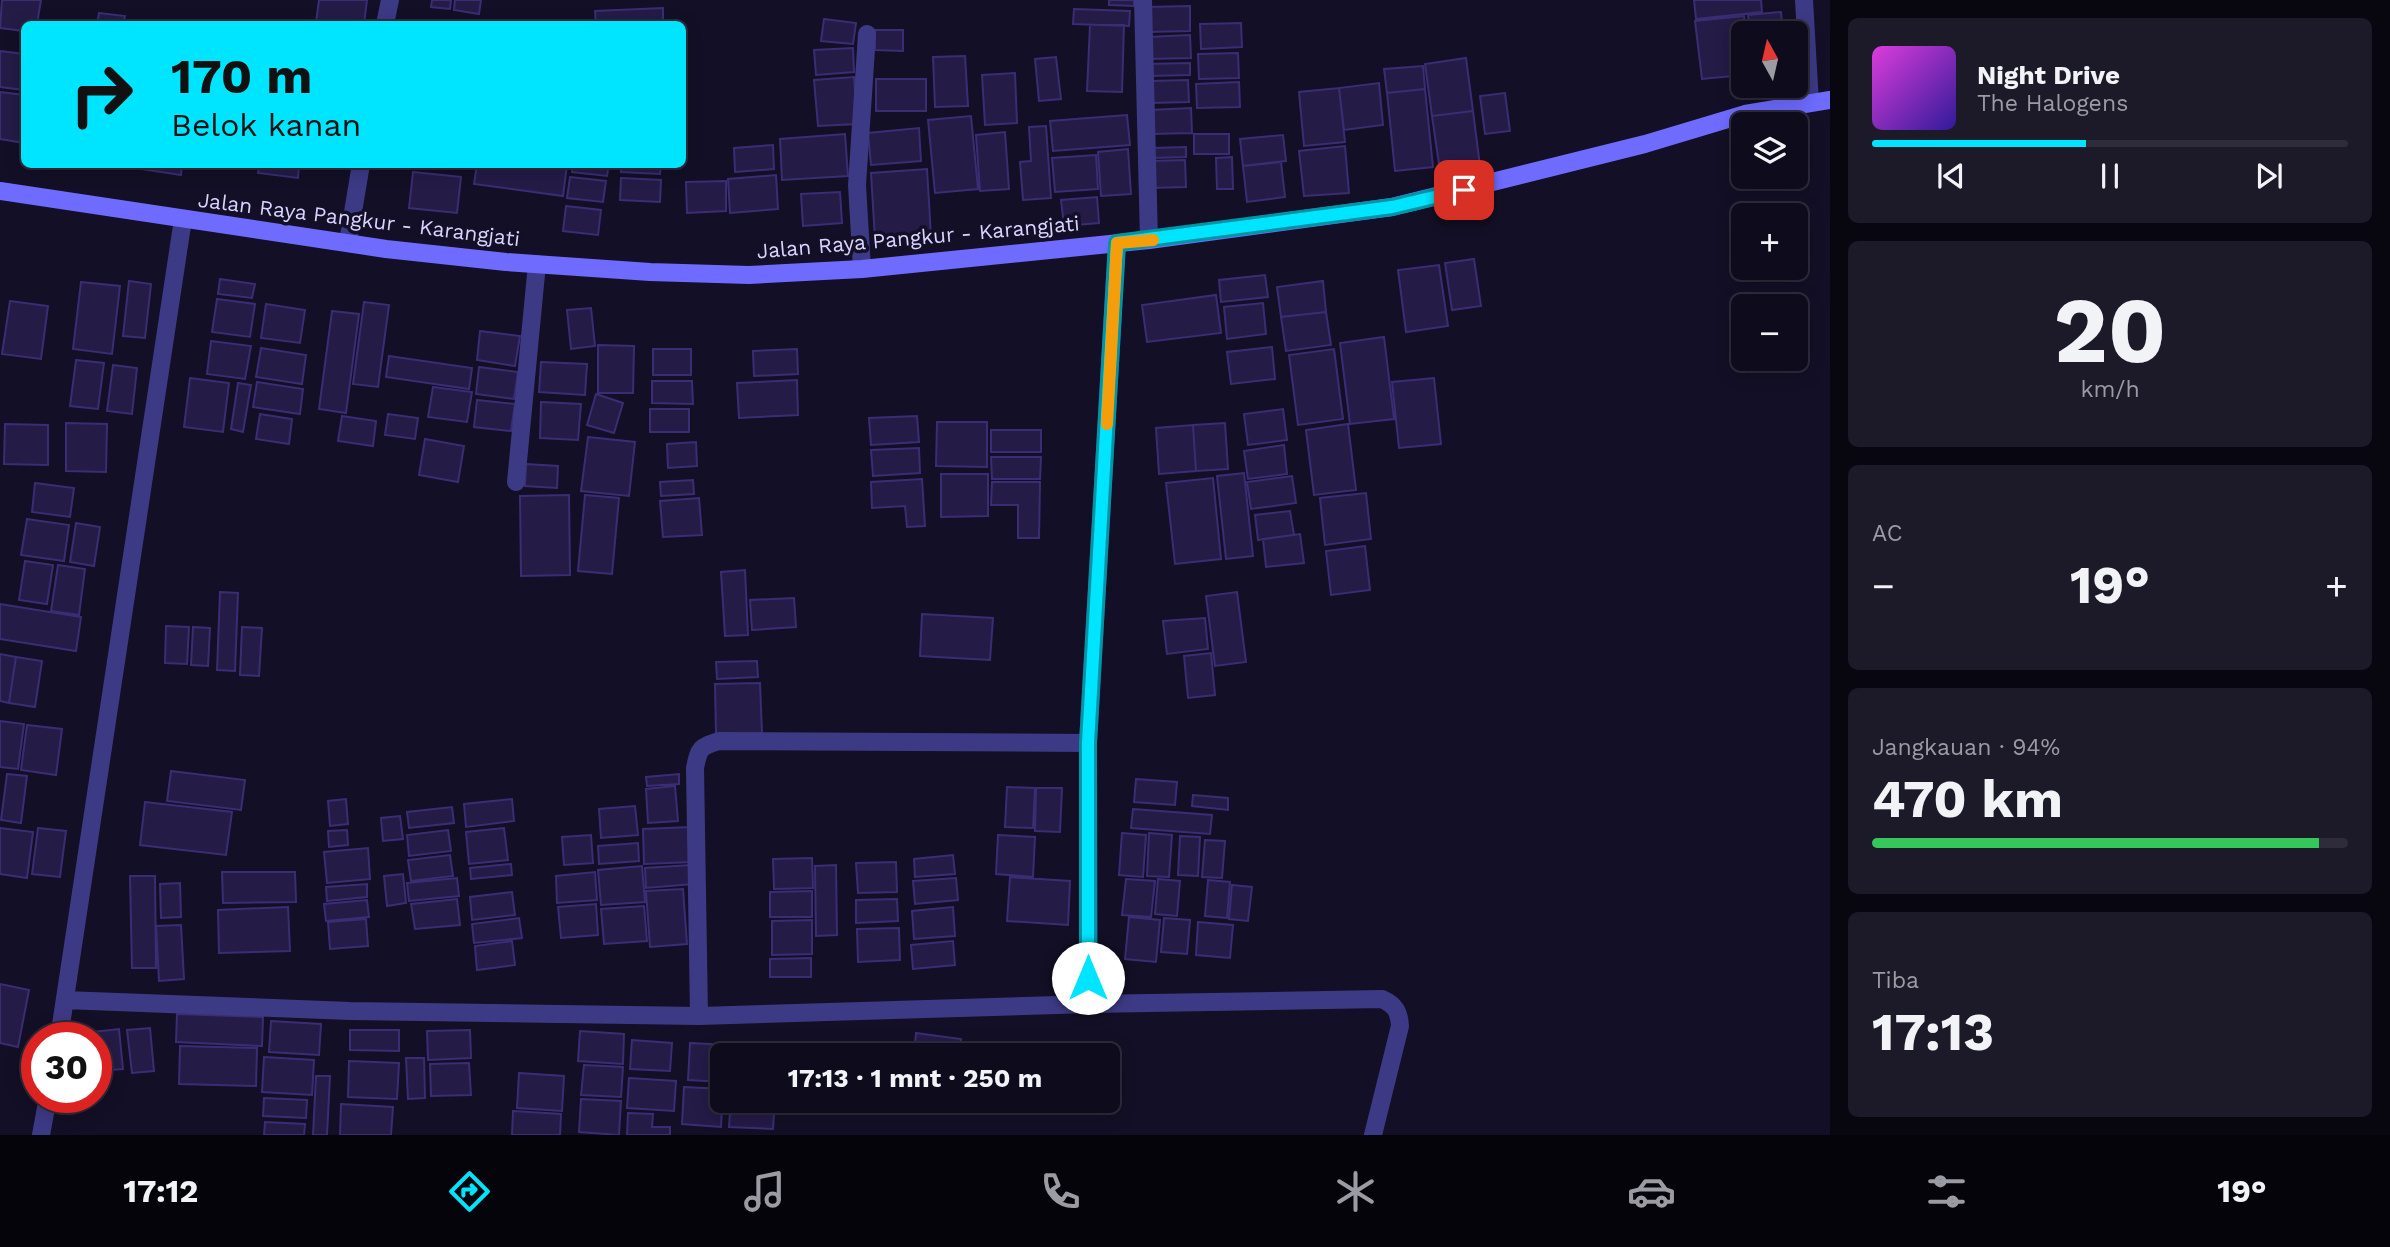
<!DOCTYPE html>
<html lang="id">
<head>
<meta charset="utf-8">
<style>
  :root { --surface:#0e0b1c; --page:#1c1929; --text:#f1f3f6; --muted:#9b9ba3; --line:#2e2b3b; --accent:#00e5ff }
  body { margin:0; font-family:"Work Sans",sans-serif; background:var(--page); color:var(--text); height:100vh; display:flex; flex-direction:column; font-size:26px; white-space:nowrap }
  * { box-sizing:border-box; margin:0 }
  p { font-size:23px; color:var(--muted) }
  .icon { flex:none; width:38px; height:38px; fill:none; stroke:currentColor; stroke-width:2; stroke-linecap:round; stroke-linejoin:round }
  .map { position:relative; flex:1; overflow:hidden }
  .sheet { display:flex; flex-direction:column; gap:18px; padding:18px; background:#08060f; width:560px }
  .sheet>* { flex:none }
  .guide { position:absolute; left:21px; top:21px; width:665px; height:147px; border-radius:10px; box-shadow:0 4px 18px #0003,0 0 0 2px var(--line); background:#00e5ff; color:#111; overflow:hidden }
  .needle { width:46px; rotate:352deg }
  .fabs { position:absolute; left:1731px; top:21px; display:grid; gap:14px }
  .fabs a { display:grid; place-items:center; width:77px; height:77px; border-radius:10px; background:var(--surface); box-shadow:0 4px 18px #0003,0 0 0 2px var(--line); font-size:35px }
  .speed { position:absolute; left:21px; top:1022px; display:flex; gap:14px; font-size:35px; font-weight:700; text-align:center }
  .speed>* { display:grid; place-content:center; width:91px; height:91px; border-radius:50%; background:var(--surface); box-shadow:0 4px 18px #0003,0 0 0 2px var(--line); line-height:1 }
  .speed .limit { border:10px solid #d22; background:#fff; color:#111 }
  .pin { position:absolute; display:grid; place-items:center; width:60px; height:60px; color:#fff; margin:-30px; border-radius:14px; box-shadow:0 4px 10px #0006 }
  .me { position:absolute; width:77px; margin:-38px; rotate:0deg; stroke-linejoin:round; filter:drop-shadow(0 0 5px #0008) }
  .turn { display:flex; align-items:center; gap:24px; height:147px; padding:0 35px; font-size:32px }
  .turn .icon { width:91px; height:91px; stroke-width:2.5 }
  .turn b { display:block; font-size:49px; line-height:60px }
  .big { font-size:52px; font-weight:700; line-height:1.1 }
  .sheet .tile { flex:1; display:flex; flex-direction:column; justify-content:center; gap:10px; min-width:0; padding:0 24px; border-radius:10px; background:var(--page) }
  .sheet .dial { align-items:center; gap:0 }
  .dial b { font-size:91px; line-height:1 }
  .song { display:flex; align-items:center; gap:21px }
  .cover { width:84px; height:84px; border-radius:10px; background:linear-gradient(135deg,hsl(300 70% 55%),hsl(250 70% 35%)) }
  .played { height:7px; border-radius:4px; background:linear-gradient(90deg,var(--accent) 45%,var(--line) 45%) }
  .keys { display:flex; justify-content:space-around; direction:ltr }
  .heat { display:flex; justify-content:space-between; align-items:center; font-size:38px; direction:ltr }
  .charge { height:10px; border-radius:5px; background:linear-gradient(90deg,#34c759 94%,var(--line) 0) }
  .trip { position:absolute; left:710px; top:1043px; width:410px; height:70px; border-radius:10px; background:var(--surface); box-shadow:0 4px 18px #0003,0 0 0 2px var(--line); font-weight:700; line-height:70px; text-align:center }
  .tabs { display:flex; height:112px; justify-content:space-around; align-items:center; background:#06040b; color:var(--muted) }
  .tabs .icon { width:49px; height:49px }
  .tabs .selected { color:var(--accent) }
  .tabs b { font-size:32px; color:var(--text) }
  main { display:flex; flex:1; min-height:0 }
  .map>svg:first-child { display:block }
  .building { fill:#241b47; stroke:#3b2d73; stroke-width:2 }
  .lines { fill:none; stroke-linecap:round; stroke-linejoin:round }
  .street { stroke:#3d3a85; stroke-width:18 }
  .secondary { stroke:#6f6bff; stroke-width:18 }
  .route-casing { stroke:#0095a6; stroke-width:18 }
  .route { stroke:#00e5ff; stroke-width:12 }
  .slow { stroke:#f59e0b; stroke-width:12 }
  .labels { text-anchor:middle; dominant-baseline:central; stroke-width:7; stroke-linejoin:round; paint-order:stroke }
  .street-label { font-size:21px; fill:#d9d4ff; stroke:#130f26 }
</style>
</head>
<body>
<main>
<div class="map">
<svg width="1830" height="1135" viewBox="0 0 1830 1135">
  <rect width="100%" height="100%" fill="#130f26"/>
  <path class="building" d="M2 0H41L37 24H24V31L0 28Z
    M319 0H367L364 24 316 22Z
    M432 0H451L450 9 431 7Z
    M455 0H481L479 14 454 10Z
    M1109 0H1134V6L1109 5Z
    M1694 0H1761L1762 12 1696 19Z
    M1190 6V31L1147 32 1146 7Z
    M663 8V24H596L595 11Z
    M1074 9 1130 11 1129 26 1073 24Z
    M1781 12 1783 33H1750L1748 15Z
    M99 13 125 16 123 24H97Z
    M1744 16 1746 33H1743V75L1702 79 1695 21Z
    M824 19 856 23 853 44 821 41Z
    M1241 23 1242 47 1201 49 1200 24Z
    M1090 25H1124L1122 92 1087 91Z
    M875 30H903V51L875 50Z
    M1190 35 1191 58 1149 59 1148 37Z
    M853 48 854 72 816 75 814 50Z
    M0 51 24 54V90L0 87Z
    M1238 53 1239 78 1199 79 1198 54Z
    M965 56 968 106 935 107 933 57Z
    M1056 57 1061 99 1039 101 1035 59Z
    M1466 58 1473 111 1432 116 1425 64Z
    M1190 63V75L1148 76 1147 64Z
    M1423 66 1425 89 1387 93 1384 69Z
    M1015 73 1017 123 985 125 982 75Z
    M854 77 857 124 818 126 814 80Z
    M876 79H926V111H876Z
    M1188 80 1189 102 1150 103V81Z
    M1239 82 1240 107 1197 108 1196 84Z
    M1379 83 1383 125 1344 130 1339 88Z
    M1339 88 1345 142 1304 146 1299 92Z
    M1425 89 1433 167 1395 171 1387 93Z
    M0 92 24 95V143L0 139Z
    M1505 93 1510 131 1485 134 1480 96Z
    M1191 108 1192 133 1151 134 1150 110Z
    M1473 111 1480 166 1440 171 1432 116Z
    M1127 115 1130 145 1053 151 1050 121Z
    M971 116 978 189 935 193 928 120Z
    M1046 126 1051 198 1023 200 1020 162 1031 161 1029 127Z
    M919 128 921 161 871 165 868 133Z
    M1005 132 1009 189 980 191 976 135Z
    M845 134 848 176 782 180 780 139Z
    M1194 134H1229V154H1194Z
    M1283 135 1286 161 1243 166 1240 139Z
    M773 145 774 169 735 172 734 148Z
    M1345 146 1349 193 1304 196 1299 151Z
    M1186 147V157L1152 158V148Z
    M1128 149 1131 194 1101 196 1098 152Z
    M1096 155 1098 189 1055 192 1052 158Z
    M1232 157 1233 189H1217L1216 158Z
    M1185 160 1186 187 1150 188V161Z
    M1281 162 1285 197 1247 202 1243 166Z
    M142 164H182L181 175 141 169Z
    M260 164H299L298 178 258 173Z
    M477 164 567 165 563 196 474 184Z
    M573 164H609L607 176 572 172Z
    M622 164H661L660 174 621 172Z
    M927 169 931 236 875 239 871 173Z
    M413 172 461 177 457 213 409 208Z
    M776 175 778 209 730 213 728 179Z
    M570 177 606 181 603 202 567 198Z
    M621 178 661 180 660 202 620 200Z
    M726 181V211L687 213 686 182Z
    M840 192 842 223 803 226 801 194Z
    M1097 197 1099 223 1064 226 1061 200Z
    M566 206 601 210 598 235 563 231Z
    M1474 259 1481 306 1452 310 1445 263Z
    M1439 265 1448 326 1406 332 1398 270Z
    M1265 275 1268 297 1221 302 1219 280Z
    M220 279 255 284 252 298 218 294Z
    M129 281 151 284 145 338 123 336Z
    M1323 281 1326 312 1281 317 1277 287Z
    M81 282 120 286 112 354 73 349Z
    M1216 295 1221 333 1147 342 1142 305Z
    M217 299 255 304 250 337 212 332Z
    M10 301 48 306 41 359 2 354Z
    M364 302 389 305 378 387 353 384Z
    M1263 303 1266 334 1227 339 1224 307Z
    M266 304 305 310 300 343 261 338Z
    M591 308 595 346 571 349 567 310Z
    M332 311 359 314 346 413 319 409Z
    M1326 312 1331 345 1286 351 1281 317Z
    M480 331 520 336 515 366 477 360Z
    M1384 337 1394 419 1350 424 1340 343Z
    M211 341 251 346 245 379 207 374Z
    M598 345 634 346 633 393H598Z
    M1272 347 1275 379 1231 384 1227 352Z
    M261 348 306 355 302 384 256 377Z
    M653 349H691V375H653Z
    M797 349 798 374 754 376 753 351Z
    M1334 349 1343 419 1298 425 1289 355Z
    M389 356 472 368 469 389 386 377Z
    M76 360 104 363 98 409 70 406Z
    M541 362 587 364 585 395 539 392Z
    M113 365 137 368 132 414 107 411Z
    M479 367 518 372 514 399 476 394Z
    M190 378 229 383 223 432 184 427Z
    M1434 378 1441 444 1399 448 1392 382Z
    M797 380 798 415 739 418 737 383Z
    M652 381H692L693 404 652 403Z
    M257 382 303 389 300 414 253 407Z
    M238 383 251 385 243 432 231 429Z
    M433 387 472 392 467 422 428 417Z
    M596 394 623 403 614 433 587 425Z
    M477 400 515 404 511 431 474 427Z
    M541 402 581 404 578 440 540 438Z
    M650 409H689V432H650Z
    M1283 409 1287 440 1248 445 1244 414Z
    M260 414 292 419 289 444 256 439Z
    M388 414 418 418 415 439 385 435Z
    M342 416 376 421 373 446 338 441Z
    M917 416 919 442 871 445 869 418Z
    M937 422H987V467L936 466Z
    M66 423 107 424 106 472 66 471Z
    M1225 423 1228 469 1196 471 1193 425Z
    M5 424 48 425V465L4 464Z
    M1348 424 1356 490 1314 495 1306 430Z
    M1193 425 1196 471 1159 474 1156 428Z
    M991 430H1041V452H991Z
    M588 437 635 442 629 496 581 491Z
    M425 439 464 446 458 482 419 475Z
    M696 442 697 466 668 468 667 444Z
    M1284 445 1287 474 1248 479 1244 451Z
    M919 448 920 473 873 476 871 450Z
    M991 457H1041L1040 479H992Z
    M526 464 558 466 557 488 525 486Z
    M1244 473 1253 556 1226 559 1217 476Z
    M941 474H988V516L941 517Z
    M1292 476 1296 503 1251 509 1247 482Z
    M1213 478 1221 559 1175 564 1166 483Z
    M922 479 925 526 907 527 905 506 872 508 871 482Z
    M693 480 694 494 661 496 660 482Z
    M992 482H1040L1039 538H1018V505H991Z
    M35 483 74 488 70 517 32 512Z
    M1366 493 1371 539 1325 545 1320 498Z
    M569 495 570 575 521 576 520 496Z
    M585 495 619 498 612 574 578 571Z
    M699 498 702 535 663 537 660 501Z
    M1290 511 1294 535 1258 540 1255 515Z
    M27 519 69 525 64 561 21 555Z
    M76 523 100 527 94 566 70 562Z
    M1300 534 1304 563 1266 567 1263 539Z
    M1365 546 1370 590 1331 595 1326 551Z
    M25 561 53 565 47 604 19 600Z
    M58 565 85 569 79 615 51 611Z
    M745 570 748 635 725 636 721 572Z
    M220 592 238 593 235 671 217 670Z
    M1237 592 1246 662 1215 666 1206 596Z
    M794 598 796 627 752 630 750 600Z
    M0 604 81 617 76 651 0 639Z
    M922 614 993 618 990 660 920 656Z
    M1205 618 1208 649 1167 654 1163 621Z
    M166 626 189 627 187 664 165 663Z
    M193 627 210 628 208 666 191 665Z
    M242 627 262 628 259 676 240 675Z
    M1211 653 1215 695 1188 698 1184 656Z
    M0 654 16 657 9 703 0 701Z
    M16 657 42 661 35 707 9 703Z
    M757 661 758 677 717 679 716 662Z
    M760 683 762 733 716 735 715 684Z
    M0 721 24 724 18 769 0 767Z
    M27 725 62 729 56 775 21 770Z
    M171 771 245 780 241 810 167 801Z
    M7 774 27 776 21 823 1 820Z
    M679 774V784L647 786 646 777Z
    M1136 779 1177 782 1175 805 1134 802Z
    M675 786 678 821 648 823 646 789Z
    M1007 787 1035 788 1033 828 1005 827Z
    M1036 788H1062L1060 832 1035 831Z
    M1193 795 1228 798V810L1192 806Z
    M346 799 348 824 330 826 328 801Z
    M512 799 514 821 466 827 464 804Z
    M145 802 232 812 226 855 140 845Z
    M635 806 638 835 601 838 599 809Z
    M452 807 454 823 409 828 407 812Z
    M1133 809 1212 815 1210 834 1131 828Z
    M400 816 403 839 383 841 381 818Z
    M691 827 692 862 644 864 643 829Z
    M0 828 33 832 27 878 0 874Z
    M38 828 66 831 60 877 32 874Z
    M504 828 508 860 469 864 466 832Z
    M347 830 348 845 329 847 328 831Z
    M448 830 451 851 409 856 407 835Z
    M1122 833 1146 835 1143 877 1119 875Z
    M1149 833 1172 835 1169 877 1147 876Z
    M591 835 593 863 564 865 562 837Z
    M998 835 1035 837 1033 877 996 874Z
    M1180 836 1200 837 1198 876 1178 875Z
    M1205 840 1225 841 1222 878 1202 877Z
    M638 843 639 861 599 864 598 846Z
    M368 848 370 879 327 883 324 852Z
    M450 855 453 876 411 881 408 860Z
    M953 855 955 874 915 877 914 859Z
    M812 858 813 888 774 889 773 859Z
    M896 862 897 892 858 893 856 863Z
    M511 864 512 875 471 879 470 868Z
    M691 865 693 884 646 888 645 868Z
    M836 865 837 935 816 936 815 866Z
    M642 866 645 902 601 905 598 870Z
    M222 872H295L296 902 223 903Z
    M595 872 597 900 557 903 556 876Z
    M403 874 406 903 387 906 384 876Z
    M130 876H155L156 968H132Z
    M1010 877 1070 881 1068 925 1007 921Z
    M457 878 459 896 409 901 407 883Z
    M956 878 958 900 915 904 913 881Z
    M1126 879 1155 881 1151 917 1122 915Z
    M1158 879 1180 881 1177 916 1155 914Z
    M1208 880 1230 882 1227 918 1205 916Z
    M180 883 181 917 161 918 160 884Z
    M367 884V897L327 901 326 887Z
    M1232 885 1252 887 1248 921 1229 919Z
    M683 889 687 944 650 947 646 891Z
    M812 891V917H770V892Z
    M512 892 515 915 472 920 470 897Z
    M457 899 460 925 415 929 411 904Z
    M897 899 898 921 856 923V900Z
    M367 900 369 917 326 921 324 904Z
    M596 904 598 935 561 938 558 907Z
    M644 906 647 941 604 944 601 909Z
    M288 907 290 951 219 953 218 910Z
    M953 907 955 936 914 939 912 911Z
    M1129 917 1160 920 1156 962 1125 959Z
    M519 918 522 938 474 943 472 924Z
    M1164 918 1190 920 1187 954 1161 952Z
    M366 919 368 946 330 949 328 922Z
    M812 920V954L772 955V921Z
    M1198 922 1233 925 1230 958 1196 955Z
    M181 925 184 979 159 981 156 926Z
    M899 928 900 960 858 962 857 929Z
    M512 941 515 965 477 970 475 946Z
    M953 941 955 965 913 969 911 945Z
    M811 958V977H770V959Z
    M0 984 29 990 18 1047 0 1043Z
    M177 1014 263 1017 262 1046 176 1042Z
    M271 1021 321 1024 319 1055 269 1052Z
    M150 1028 154 1071 132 1073 127 1030Z
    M119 1029 123 1069 96 1071V1038H93V1032Z
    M350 1030H399V1051L350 1050Z
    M470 1030 471 1058 428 1060 427 1031Z
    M580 1031 624 1034 623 1064 578 1061Z
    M916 1033 961 1039 959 1055H914Z
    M632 1040 672 1043 670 1071 630 1069Z
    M690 1043 729 1045 728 1055H723V1082L688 1080Z
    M180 1046 257 1048 256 1086 179 1084Z
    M734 1048 783 1051 782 1055H734Z
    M264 1057 314 1060 312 1095 262 1092Z
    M406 1058H424L425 1098 408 1099Z
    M349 1061 399 1063 397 1099 348 1097Z
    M469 1063 471 1095 431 1096 430 1064Z
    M584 1065 623 1067 621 1097 581 1095Z
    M519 1073 564 1076 562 1111 517 1108Z
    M316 1076H330L327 1135H313Z
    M629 1078 676 1081 674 1111 627 1108Z
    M684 1087 723 1089 721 1127 682 1124Z
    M264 1098 307 1100 306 1118 263 1116Z
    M581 1099 621 1101 619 1135 579 1132Z
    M732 1101H776V1110L731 1107Z
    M341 1104 393 1107 391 1135H340Z
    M513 1111 561 1114 560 1135H512Z
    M730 1112 774 1114 773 1129 729 1127Z
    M628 1113 653 1114 652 1127H670V1135H627Z
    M265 1122 305 1124 304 1135H264Z"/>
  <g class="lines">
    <path class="street" d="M1143 0 1149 240
      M1804 0 1810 103
      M385 24 390 0
      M348 242 361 164
      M862 269 857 185 867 34
      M516 482 537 264
      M65 1000 350 1011 699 1016 1089 1004 1382 999C1395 1005 1399 1011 1400 1026L1373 1135
      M1089 1004 1088 743 1117 243
      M699 1016 695 768C699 748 700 747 719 741L1088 743
      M59 1038 183 219
      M41 1135 48 1097"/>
    <path class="secondary" d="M0 191 386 249 506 262 650 272 749 275 862 269 1149 240 1392 207 1645 144 1745 114 1830 100"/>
  </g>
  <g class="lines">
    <g class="route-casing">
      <path id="route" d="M1088 978V743L1117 243 1392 207 1464 190"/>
    </g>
    <use href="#route" class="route"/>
    <path class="slow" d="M1107 424 1117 243 1153 240"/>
  </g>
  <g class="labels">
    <g class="street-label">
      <text transform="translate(359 219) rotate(7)">Jalan Raya Pangkur - Karangjati</text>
      <text transform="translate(918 237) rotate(-5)">Jalan Raya Pangkur - Karangjati</text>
    </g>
  </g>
</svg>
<div class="fabs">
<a><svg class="needle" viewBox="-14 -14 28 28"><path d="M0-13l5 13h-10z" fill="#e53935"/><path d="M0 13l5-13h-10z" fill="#9b9ba3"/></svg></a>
<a><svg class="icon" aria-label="layers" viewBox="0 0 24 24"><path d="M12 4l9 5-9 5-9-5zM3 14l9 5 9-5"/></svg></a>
<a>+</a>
<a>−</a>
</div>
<div class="speed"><div class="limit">30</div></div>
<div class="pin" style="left:1464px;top:190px;background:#d93025"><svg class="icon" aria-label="arrive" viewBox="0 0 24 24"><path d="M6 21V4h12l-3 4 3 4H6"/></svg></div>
<svg class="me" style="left:1088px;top:978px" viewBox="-20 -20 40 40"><circle r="19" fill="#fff"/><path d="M0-13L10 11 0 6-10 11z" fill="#00e5ff"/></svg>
<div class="trip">17:13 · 1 mnt · 250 m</div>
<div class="guide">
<div class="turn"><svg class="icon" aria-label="right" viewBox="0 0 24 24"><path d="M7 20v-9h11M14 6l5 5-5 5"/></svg><div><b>170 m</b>Belok kanan</div></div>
</div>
</div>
<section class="sheet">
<div class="tile">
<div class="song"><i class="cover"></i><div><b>Night Drive</b><p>The Halogens</p></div></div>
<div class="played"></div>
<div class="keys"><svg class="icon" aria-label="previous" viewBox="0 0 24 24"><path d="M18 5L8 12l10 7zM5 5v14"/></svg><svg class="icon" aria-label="pause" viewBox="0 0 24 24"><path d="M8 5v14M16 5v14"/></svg><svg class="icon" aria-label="next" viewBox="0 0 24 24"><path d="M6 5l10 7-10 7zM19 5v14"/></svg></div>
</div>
<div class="tile dial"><b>20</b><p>km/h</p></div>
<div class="tile"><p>AC</p>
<div class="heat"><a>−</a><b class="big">19°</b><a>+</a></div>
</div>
<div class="tile"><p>Jangkauan · 94%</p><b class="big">470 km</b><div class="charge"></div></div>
<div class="tile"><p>Tiba</p><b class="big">17:13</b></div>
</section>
</main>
<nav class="tabs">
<b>17:12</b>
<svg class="icon selected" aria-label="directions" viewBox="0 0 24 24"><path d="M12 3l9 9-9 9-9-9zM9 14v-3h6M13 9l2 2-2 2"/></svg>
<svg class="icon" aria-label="music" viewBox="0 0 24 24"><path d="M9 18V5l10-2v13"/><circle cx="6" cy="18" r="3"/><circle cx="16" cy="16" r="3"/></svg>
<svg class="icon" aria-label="phone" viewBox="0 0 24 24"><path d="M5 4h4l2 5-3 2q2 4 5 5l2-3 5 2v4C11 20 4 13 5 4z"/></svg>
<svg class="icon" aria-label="climate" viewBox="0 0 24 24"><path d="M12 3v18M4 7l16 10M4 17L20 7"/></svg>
<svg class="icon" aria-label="car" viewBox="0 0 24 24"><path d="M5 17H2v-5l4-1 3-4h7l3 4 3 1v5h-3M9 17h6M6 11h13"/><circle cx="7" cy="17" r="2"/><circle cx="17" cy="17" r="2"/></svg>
<svg class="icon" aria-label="filters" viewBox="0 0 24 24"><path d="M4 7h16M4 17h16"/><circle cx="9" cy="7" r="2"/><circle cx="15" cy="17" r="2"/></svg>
<b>19°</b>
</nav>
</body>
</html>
